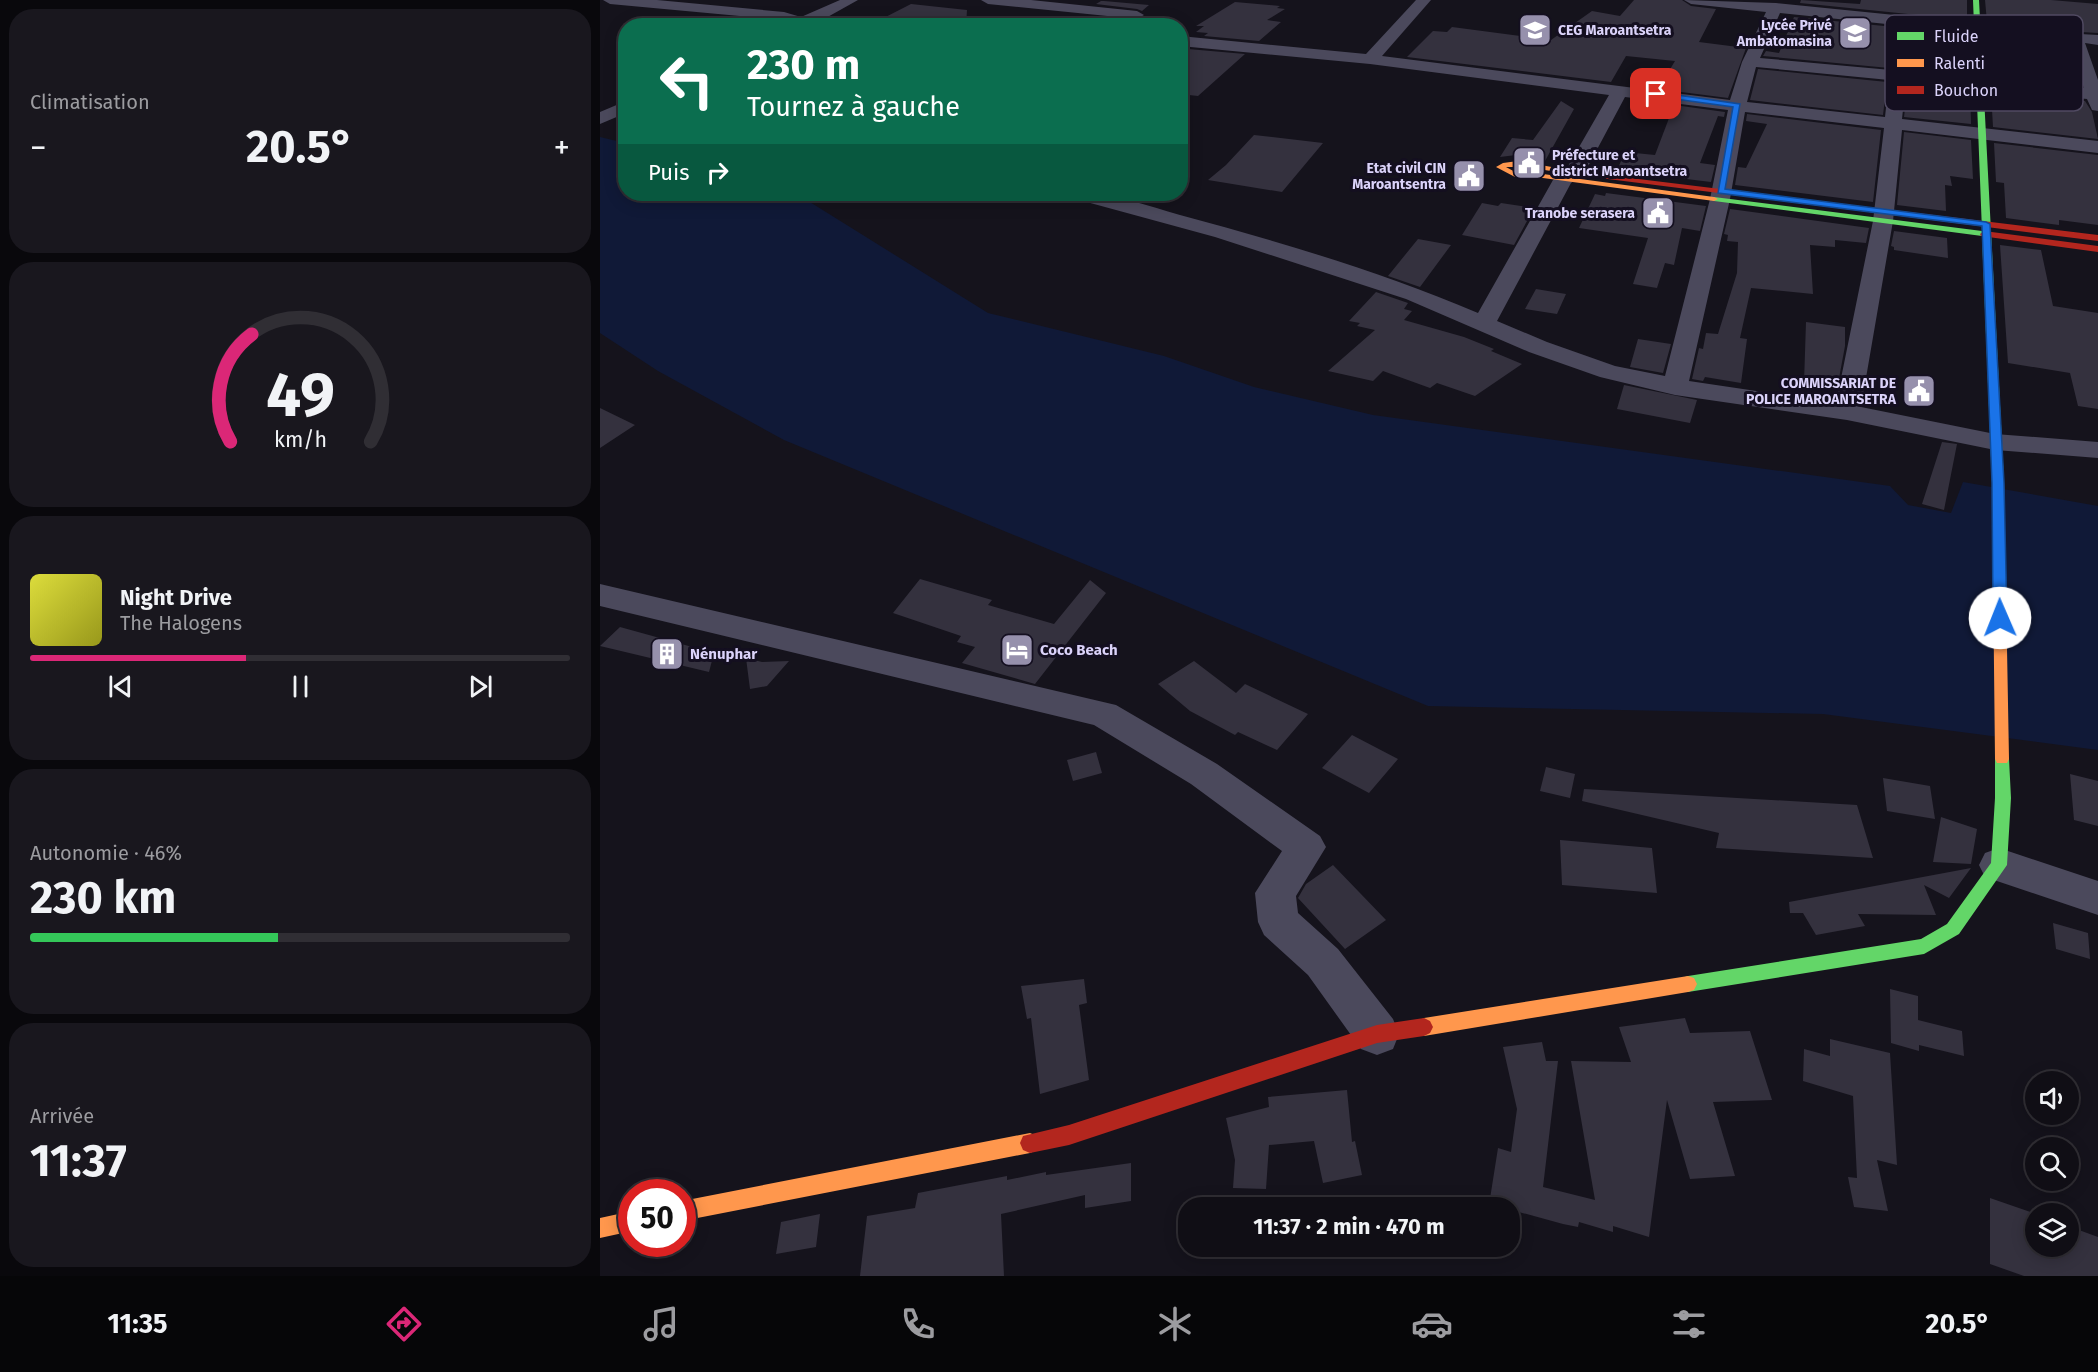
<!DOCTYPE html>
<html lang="fr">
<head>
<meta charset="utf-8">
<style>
  :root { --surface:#100e15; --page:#19171e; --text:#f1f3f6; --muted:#9c9ca0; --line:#302e34; --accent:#db2777 }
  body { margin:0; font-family:"Fira Sans",sans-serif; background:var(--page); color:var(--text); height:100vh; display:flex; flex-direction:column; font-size:22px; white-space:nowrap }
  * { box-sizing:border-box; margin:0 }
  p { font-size:20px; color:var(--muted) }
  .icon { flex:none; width:33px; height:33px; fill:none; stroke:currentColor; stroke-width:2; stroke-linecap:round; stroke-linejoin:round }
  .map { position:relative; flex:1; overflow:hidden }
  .panel { display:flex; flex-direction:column; gap:9px; padding:9px; background:#09080c; width:600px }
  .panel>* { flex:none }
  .guide { position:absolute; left:18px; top:18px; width:570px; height:183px; border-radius:24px; box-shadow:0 3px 15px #0003,0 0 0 2px var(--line); background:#0b6e4f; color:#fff; overflow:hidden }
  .controls { position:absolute; left:1425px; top:1071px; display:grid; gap:12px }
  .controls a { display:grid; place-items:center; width:54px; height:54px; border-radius:50%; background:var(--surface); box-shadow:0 3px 15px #0003,0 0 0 2px var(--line); font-size:30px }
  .speed { position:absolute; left:18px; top:1179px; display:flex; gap:12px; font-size:30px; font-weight:700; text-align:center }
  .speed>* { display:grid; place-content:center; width:78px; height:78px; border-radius:50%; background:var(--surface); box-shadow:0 3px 15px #0003,0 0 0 2px var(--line); line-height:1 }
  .speed .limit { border:9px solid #d22; background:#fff; color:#111 }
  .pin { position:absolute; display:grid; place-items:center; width:51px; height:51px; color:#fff; margin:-26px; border-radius:12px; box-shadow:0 3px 9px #0006 }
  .me { position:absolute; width:66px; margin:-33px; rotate:359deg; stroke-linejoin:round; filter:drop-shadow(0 0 4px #0008) }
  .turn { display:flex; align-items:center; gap:21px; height:126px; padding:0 30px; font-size:27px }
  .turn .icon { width:78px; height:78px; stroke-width:2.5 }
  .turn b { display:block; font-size:42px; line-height:51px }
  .then { display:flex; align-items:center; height:57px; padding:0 30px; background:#0003; gap:12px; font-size:22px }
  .big { font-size:45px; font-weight:700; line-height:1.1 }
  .panel .card { flex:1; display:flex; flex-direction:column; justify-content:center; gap:9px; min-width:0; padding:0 21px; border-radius:24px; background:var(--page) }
  .panel .dial { align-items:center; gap:0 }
  .dial svg { height:156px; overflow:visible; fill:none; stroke:var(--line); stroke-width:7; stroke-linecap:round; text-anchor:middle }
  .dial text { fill:var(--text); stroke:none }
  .song { display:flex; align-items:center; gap:18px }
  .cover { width:72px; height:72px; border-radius:9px; background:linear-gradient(135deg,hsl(60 70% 55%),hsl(60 70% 35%)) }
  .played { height:6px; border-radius:3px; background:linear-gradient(90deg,var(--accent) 40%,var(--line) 40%) }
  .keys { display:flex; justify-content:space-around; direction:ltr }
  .heat { display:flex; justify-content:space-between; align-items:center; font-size:33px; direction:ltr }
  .charge { height:9px; border-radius:4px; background:linear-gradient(90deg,#34c759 46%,var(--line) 0) }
  .trip { position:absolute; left:578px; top:1197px; width:342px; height:60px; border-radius:24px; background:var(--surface); box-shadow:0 3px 15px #0003,0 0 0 2px var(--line); font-weight:700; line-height:60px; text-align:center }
  .tab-bar { display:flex; height:96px; justify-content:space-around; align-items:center; background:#060608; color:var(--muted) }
  .tab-bar .icon { width:42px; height:42px }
  .tab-bar .selected { color:var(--accent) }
  .tab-bar b { font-size:27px; color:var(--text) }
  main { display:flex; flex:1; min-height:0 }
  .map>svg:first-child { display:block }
  .water { fill:#101937 }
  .building { fill:#34313e }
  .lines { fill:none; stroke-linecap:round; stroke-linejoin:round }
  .street { fill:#4b495c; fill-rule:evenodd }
  .fast { fill:#63d668; fill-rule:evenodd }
  .slow { fill:#ff974d; fill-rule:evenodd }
  .jam { fill:#b3261e; fill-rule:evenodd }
  .route { fill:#1a73e8; stroke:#114b97; stroke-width:1.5 }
  .labels { text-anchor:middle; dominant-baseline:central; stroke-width:6; stroke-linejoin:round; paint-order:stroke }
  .far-poi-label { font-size:14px; font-weight:bold; fill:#dbd3fa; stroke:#140f20; text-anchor:end }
  .poi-label { font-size:15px; font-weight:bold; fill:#dbd3fa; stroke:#140f20; text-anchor:start }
  .key { fill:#140f20; stroke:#504a61; stroke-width:1.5 }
  .key-label { font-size:16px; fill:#dbd3fa }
</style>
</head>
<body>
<main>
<section class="panel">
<div class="card"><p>Climatisation</p>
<div class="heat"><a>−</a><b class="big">20.5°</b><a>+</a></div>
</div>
<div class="card dial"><svg viewBox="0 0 100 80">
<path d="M14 69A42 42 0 1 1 86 69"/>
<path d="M14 69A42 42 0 0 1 25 14" stroke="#db2777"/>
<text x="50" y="56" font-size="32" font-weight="700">49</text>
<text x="50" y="72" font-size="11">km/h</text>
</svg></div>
<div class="card">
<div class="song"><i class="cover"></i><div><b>Night Drive</b><p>The Halogens</p></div></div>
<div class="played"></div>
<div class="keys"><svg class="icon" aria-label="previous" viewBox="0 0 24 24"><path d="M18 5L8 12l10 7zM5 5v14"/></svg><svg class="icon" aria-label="pause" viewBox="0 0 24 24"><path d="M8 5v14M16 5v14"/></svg><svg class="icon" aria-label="next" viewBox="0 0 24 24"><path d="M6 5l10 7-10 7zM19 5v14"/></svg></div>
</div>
<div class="card"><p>Autonomie · 46%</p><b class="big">230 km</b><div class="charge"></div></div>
<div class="card"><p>Arrivée</p><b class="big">11:37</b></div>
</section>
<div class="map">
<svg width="1498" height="1276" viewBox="0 0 1498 1276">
  <rect width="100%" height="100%" fill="#15131c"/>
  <path class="water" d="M0 137 25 143 26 194H197L388 313 564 356 654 387 773 415 1290 486 1308 505 1351 513 1363 482 1498 506V750L1223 714 828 706 184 440 58 371 0 333Z"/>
  <path class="building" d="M1034 0H1082L1091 6 1116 9 1099 42 1146 48 1128 98 1058 89 1075 61 1026 56 1011 82 807 57 833 31 847 32 852 27 951 40 992 11 1020 16Z
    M1201 0 1260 4 1261 0H1367V20L1200 3Z
    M1385 0H1451L1498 4V33L1481 32 1473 17 1466 15 1457 20 1460 29 1387 22Z
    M501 1H504L549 5 542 11 537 9 496 4Z
    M635 2 680 6 677 8 685 9 667 20 681 22 659 41 604 36 608 33 596 32 604 26H596Z
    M311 4 367 10 366 26H268Z
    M480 16 531 21 525 26H466Z
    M1194 17 1294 27 1289 68 1163 56 1166 51 1179 53Z
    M588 49 645 54 598 96 580 94V55Z
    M1158 69 1287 82 1283 115 1150 100Z
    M1308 83 1370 90 1371 124 1304 117Z
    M1391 92 1485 101 1492 112 1498 139 1393 127Z
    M961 101 974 109 945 161 916 155 900 157 912 138 933 140Z
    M1074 105 1125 112 1124 117 1118 116 1100 163 1115 165 1111 182 1013 170 1014 168H1018L1025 152 1055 155Z
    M1147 114 1281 130 1273 202 1135 185 1138 167 1146 168 1167 124 1146 121Z
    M1304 132 1371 140 1373 179 1350 176 1352 186 1345 185 1346 211 1297 205Z
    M654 135 723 143 682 192 608 180 626 165Z
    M1394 143 1498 155V225L1459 220V225L1406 218 1404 183 1396 182Z
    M1006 193 1106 206 1100 231 1082 228 1074 265 1065 263 1057 288 1033 284 1048 238 979 228 995 194 1005 196Z
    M882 203 898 206 901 203 928 207 927 209 933 210 914 245 862 235Z
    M1130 209 1269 228 1266 243 1235 240V247L1210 245 1213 294 1151 288 1140 338 1147 339 1141 383 1105 377 1103 381 1092 379 1099 348 1103 349 1106 333 1118 334 1137 273 1138 242 1127 241 1128 235 1124 234Z
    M1294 231 1347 238 1348 258 1294 250V247L1291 246Z
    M818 239 851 245 820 287 788 276Z
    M1400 245 1441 250 1453 306 1498 313V409L1478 406 1470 373 1408 363Z
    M936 289 966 294 957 314 925 309Z
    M776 292 808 303 804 309 812 311 804 320 864 337 894 349 891 351 922 364 875 396 837 383 830 388 783 371 773 381 728 371 775 330 757 326 760 323 749 321Z
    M1206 322 1245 327V346L1237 389 1204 383Z
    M1038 339 1071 344 1063 373 1030 367Z
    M1024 385 1097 400 1090 423 1017 409Z
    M0 408 35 425 0 448Z
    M1342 442 1357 444 1344 510 1322 504Z
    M320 579 392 600 388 605 454 624 490 580 506 593 435 684 362 663 375 647 357 642 361 636 293 613Z
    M20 627 114 653 109 672 0 646Z
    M146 658 162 662 189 661 167 686 150 689Z
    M594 661 636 693 645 684 708 714 677 750 638 732 635 735 590 711 558 684Z
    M752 735 798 759 769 793 722 768Z
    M496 752 502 773 473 781 467 760Z
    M946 767 975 774 970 798 940 791Z
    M1470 774 1498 781V826L1474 820Z
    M1283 778 1330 786 1335 819 1287 811Z
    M984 789 1257 805 1273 858 1116 848 1119 833 982 801Z
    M1341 817 1377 829 1371 864 1333 862Z
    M960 840 1052 848 1057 893 962 885Z
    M733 865 786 920 745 949 698 898 706 884Z
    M1371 868 1349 898 1324 885 1336 915 1258 914 1265 926 1216 935 1203 913H1190L1189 902Z
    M1453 923 1488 933 1490 959 1456 949Z
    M484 979 487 1003 479 1005 489 1080 440 1094 431 1018 427 1019 421 986Z
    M1290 989 1318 996V1020L1362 1031 1364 1056 1319 1045V1051L1291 1043Z
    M1085 1018 1090 1033 1150 1031 1172 1100 1113 1102 1135 1176 1090 1179 1067 1100 1049 1237 1013 1226V1232L979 1222 978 1227 963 1224 897 1206 898 1202 889 1205 898 1148 911 1152 917 1109 903 1047 942 1042 946 1061H958L943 1187 995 1200 971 1061 1031 1062 1019 1027Z
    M1230 1039 1290 1053 1297 1165 1277 1160 1288 1211 1254 1207 1248 1177 1257 1178 1253 1096 1203 1081 1204 1049 1230 1056Z
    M747 1090 752 1142 755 1141 762 1175 723 1183 714 1141 669 1145 666 1189 633 1188 635 1160 626 1118 669 1107 668 1097Z
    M531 1163V1201L485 1208V1195L401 1214 404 1276H260L267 1216 315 1208 318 1193 407 1176V1180L446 1172V1175Z
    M1390 1198 1436 1214V1246H1468V1226L1498 1237V1276H1424L1390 1264Z
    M220 1214 216 1247 176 1254 181 1222Z"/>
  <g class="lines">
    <path class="street" d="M3 0H57L184 12 201 17 240 0H258L224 19 206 26H183L186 22 182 20 10 4Z
      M381 0H431L537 11 544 15 537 19 388 4Z
      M816 0H831L782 56 1130 100 1142 62 1166 12 1091 4 1084 0 1176 3 1464 32 1459 21 1466 17 1471 18 1480 34 1498 35V45L1485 43 1498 80V111L1492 110 1487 99 1306 81 1302 119 1498 141V153L1302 130 1293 221 1261 407 1395 434 1498 442V458L1395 450 1247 420 1075 395 1000 377 929 352 806 299 615 237 472 198 469 194C506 190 544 205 580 215 680 242 782 272 878 313L953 180 967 168 1009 95 770 64 580 46V36L766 54ZM1180 13 1296 25 1291 70 1160 58ZM1311 26 1469 42 1484 88 1307 71ZM1156 67 1289 80 1285 117 1147 102ZM1025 97 1128 110 1110 199 1065 376 1015 366 947 342 897 321 971 183 985 172ZM1145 112 1284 128 1273 221 1236 403 1089 381 1130 199Z
      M26 101V113L0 124V112Z
      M0 584 516 705 617 764 720 836 726 847 696 896 698 913 738 949 793 1019 799 1034 793 1049 777 1055 761 1049 708 975 664 935 658 922 655 893 682 851 591 784 494 725 0 606Z
      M1399 848 1498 881V915L1385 877 1379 865 1385 853Z"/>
    <path class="fast" d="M1373 0H1379L1404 482 1398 485 1392 482 1382 236 1114 201 1110 199 1114 197 1382 231Z
      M1402 753 1407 755 1409 759 1411 798 1407 865 1359 934 1324 954 1088 992 1082 990 1079 984 1082 978 1088 976 1321 939 1347 924 1391 863 1395 798V759L1397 755Z"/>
    <path class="slow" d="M918 161 996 175 992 177 924 167H906L917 173 943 174 1114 197 1118 199 1114 201 943 178 915 177 896 167 903 163Z
      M1398 479 1404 482 1409 759 1407 763H1397L1395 759 1392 482Z
      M1088 976 1094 978 1097 984 1094 990 1088 992 824 1036 818 1033 815 1027 818 1021 824 1018Z
      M430 1133 437 1136 440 1143 437 1150 430 1153 82 1221V1201Z
      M32 1211V1231L0 1238V1218Z"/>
    <path class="jam" d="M989 173 1498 235V241L992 177 988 175Z
      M1384 231 1498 246V252L1381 236 1380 234Z
      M824 1018 830 1021 833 1027 830 1033 824 1036 777 1043 469 1145 430 1153 423 1150 420 1143 423 1136 469 1125 777 1025Z"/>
  </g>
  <path class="route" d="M1056 92 1140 104 1125 189 1386 222 1390 224 1404 483 1407 618 1405 621H1395L1393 618 1392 483 1382 226 1118 193 1133 107 1053 96Z"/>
  <defs>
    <g id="school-square" transform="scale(1.725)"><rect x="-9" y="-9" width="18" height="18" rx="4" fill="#9690ac" stroke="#140f20"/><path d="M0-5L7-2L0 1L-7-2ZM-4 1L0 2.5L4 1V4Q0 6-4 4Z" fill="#fff"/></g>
    <g id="civic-square" transform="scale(1.725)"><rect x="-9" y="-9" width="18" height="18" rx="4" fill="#9690ac" stroke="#140f20"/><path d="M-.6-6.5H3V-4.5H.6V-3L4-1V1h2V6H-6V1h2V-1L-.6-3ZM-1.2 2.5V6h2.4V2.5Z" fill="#fff"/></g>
    <g id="hotel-square" transform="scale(1.725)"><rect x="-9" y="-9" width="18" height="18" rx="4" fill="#9690ac" stroke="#140f20"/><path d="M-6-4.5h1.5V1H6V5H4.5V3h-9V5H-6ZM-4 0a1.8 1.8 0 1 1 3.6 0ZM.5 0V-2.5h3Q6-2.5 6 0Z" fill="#fff"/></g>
    <g id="building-square" transform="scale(1.725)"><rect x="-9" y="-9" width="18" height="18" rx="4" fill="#9690ac" stroke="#140f20"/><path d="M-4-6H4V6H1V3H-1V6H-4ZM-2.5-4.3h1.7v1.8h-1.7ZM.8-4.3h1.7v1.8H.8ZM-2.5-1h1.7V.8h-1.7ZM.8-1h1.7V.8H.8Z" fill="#fff"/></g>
  </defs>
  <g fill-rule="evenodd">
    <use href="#school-square" x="935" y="30"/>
    <use href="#school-square" x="1255" y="33"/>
    <use href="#civic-square" x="929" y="163"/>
    <use href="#civic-square" x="869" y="176"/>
    <use href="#civic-square" x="1058" y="213"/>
    <use href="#civic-square" x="1319" y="391"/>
    <use href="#hotel-square" x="417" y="650"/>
    <use href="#building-square" x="67" y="654"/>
  </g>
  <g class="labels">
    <g class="far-poi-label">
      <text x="1232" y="25">Lycée Privé<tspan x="1232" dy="16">Ambatomasina</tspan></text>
      <text x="958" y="30" text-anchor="start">CEG Maroantsetra</text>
      <text x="952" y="155" text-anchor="start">Préfecture et<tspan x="952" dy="16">district Maroantsetra</tspan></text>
      <text x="846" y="168">Etat civil CIN<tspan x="846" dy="16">Maroantsentra</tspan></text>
      <text x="1035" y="213">Tranobe serasera</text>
      <text x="1296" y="383">COMMISSARIAT DE<tspan x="1296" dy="16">POLICE MAROANTSETRA</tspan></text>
    </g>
    <g class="poi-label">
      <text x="440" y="650">Coco Beach</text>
      <text x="90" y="654">Nénuphar</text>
    </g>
  </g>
  <rect x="1285" y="15" width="198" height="96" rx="9" class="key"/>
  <rect x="1297" y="32" width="27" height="8" fill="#63d668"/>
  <rect x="1297" y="59" width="27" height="8" fill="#ff974d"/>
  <rect x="1297" y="86" width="27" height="8" fill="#b3261e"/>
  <g class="key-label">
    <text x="1334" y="42">Fluide</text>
    <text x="1334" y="69">Ralenti</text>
    <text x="1334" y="96">Bouchon</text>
  </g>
</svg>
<div class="controls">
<a><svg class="icon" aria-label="sound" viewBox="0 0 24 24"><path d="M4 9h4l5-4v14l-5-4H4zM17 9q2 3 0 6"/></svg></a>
<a><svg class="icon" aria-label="search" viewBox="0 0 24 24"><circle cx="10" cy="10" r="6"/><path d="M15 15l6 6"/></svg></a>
<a><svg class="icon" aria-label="layers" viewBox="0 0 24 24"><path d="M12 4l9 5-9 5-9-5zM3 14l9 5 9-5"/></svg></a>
</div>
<div class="speed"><div class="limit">50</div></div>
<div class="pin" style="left:1056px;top:94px;background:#d93025"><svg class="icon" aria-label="arrive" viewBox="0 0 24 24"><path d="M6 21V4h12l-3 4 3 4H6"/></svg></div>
<svg class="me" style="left:1400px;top:618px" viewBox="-20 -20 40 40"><circle r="19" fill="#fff"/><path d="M0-13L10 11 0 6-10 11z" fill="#1a73e8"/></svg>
<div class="trip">11:37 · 2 min · 470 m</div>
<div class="guide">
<div class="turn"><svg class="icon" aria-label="left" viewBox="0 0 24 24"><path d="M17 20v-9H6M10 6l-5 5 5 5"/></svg><div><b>230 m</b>Tournez à gauche</div></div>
<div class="then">Puis<svg class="icon" aria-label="right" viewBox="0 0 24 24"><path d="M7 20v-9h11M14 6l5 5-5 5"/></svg></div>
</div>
</div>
</main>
<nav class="tab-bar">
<b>11:35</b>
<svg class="icon selected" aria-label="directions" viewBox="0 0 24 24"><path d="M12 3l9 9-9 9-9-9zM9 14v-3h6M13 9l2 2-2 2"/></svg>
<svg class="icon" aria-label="music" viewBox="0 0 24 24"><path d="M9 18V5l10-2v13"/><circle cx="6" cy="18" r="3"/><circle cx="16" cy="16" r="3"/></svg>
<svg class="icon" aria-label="phone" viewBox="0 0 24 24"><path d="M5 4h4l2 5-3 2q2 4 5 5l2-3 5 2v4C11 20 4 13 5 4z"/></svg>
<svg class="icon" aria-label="climate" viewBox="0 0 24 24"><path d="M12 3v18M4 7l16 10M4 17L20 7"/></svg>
<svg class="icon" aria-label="car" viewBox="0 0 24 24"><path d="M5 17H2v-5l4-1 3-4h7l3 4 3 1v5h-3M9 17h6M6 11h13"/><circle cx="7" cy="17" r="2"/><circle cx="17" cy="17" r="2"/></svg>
<svg class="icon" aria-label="filters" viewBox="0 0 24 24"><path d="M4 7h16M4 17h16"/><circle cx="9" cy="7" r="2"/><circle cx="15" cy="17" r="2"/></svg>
<b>20.5°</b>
</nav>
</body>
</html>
